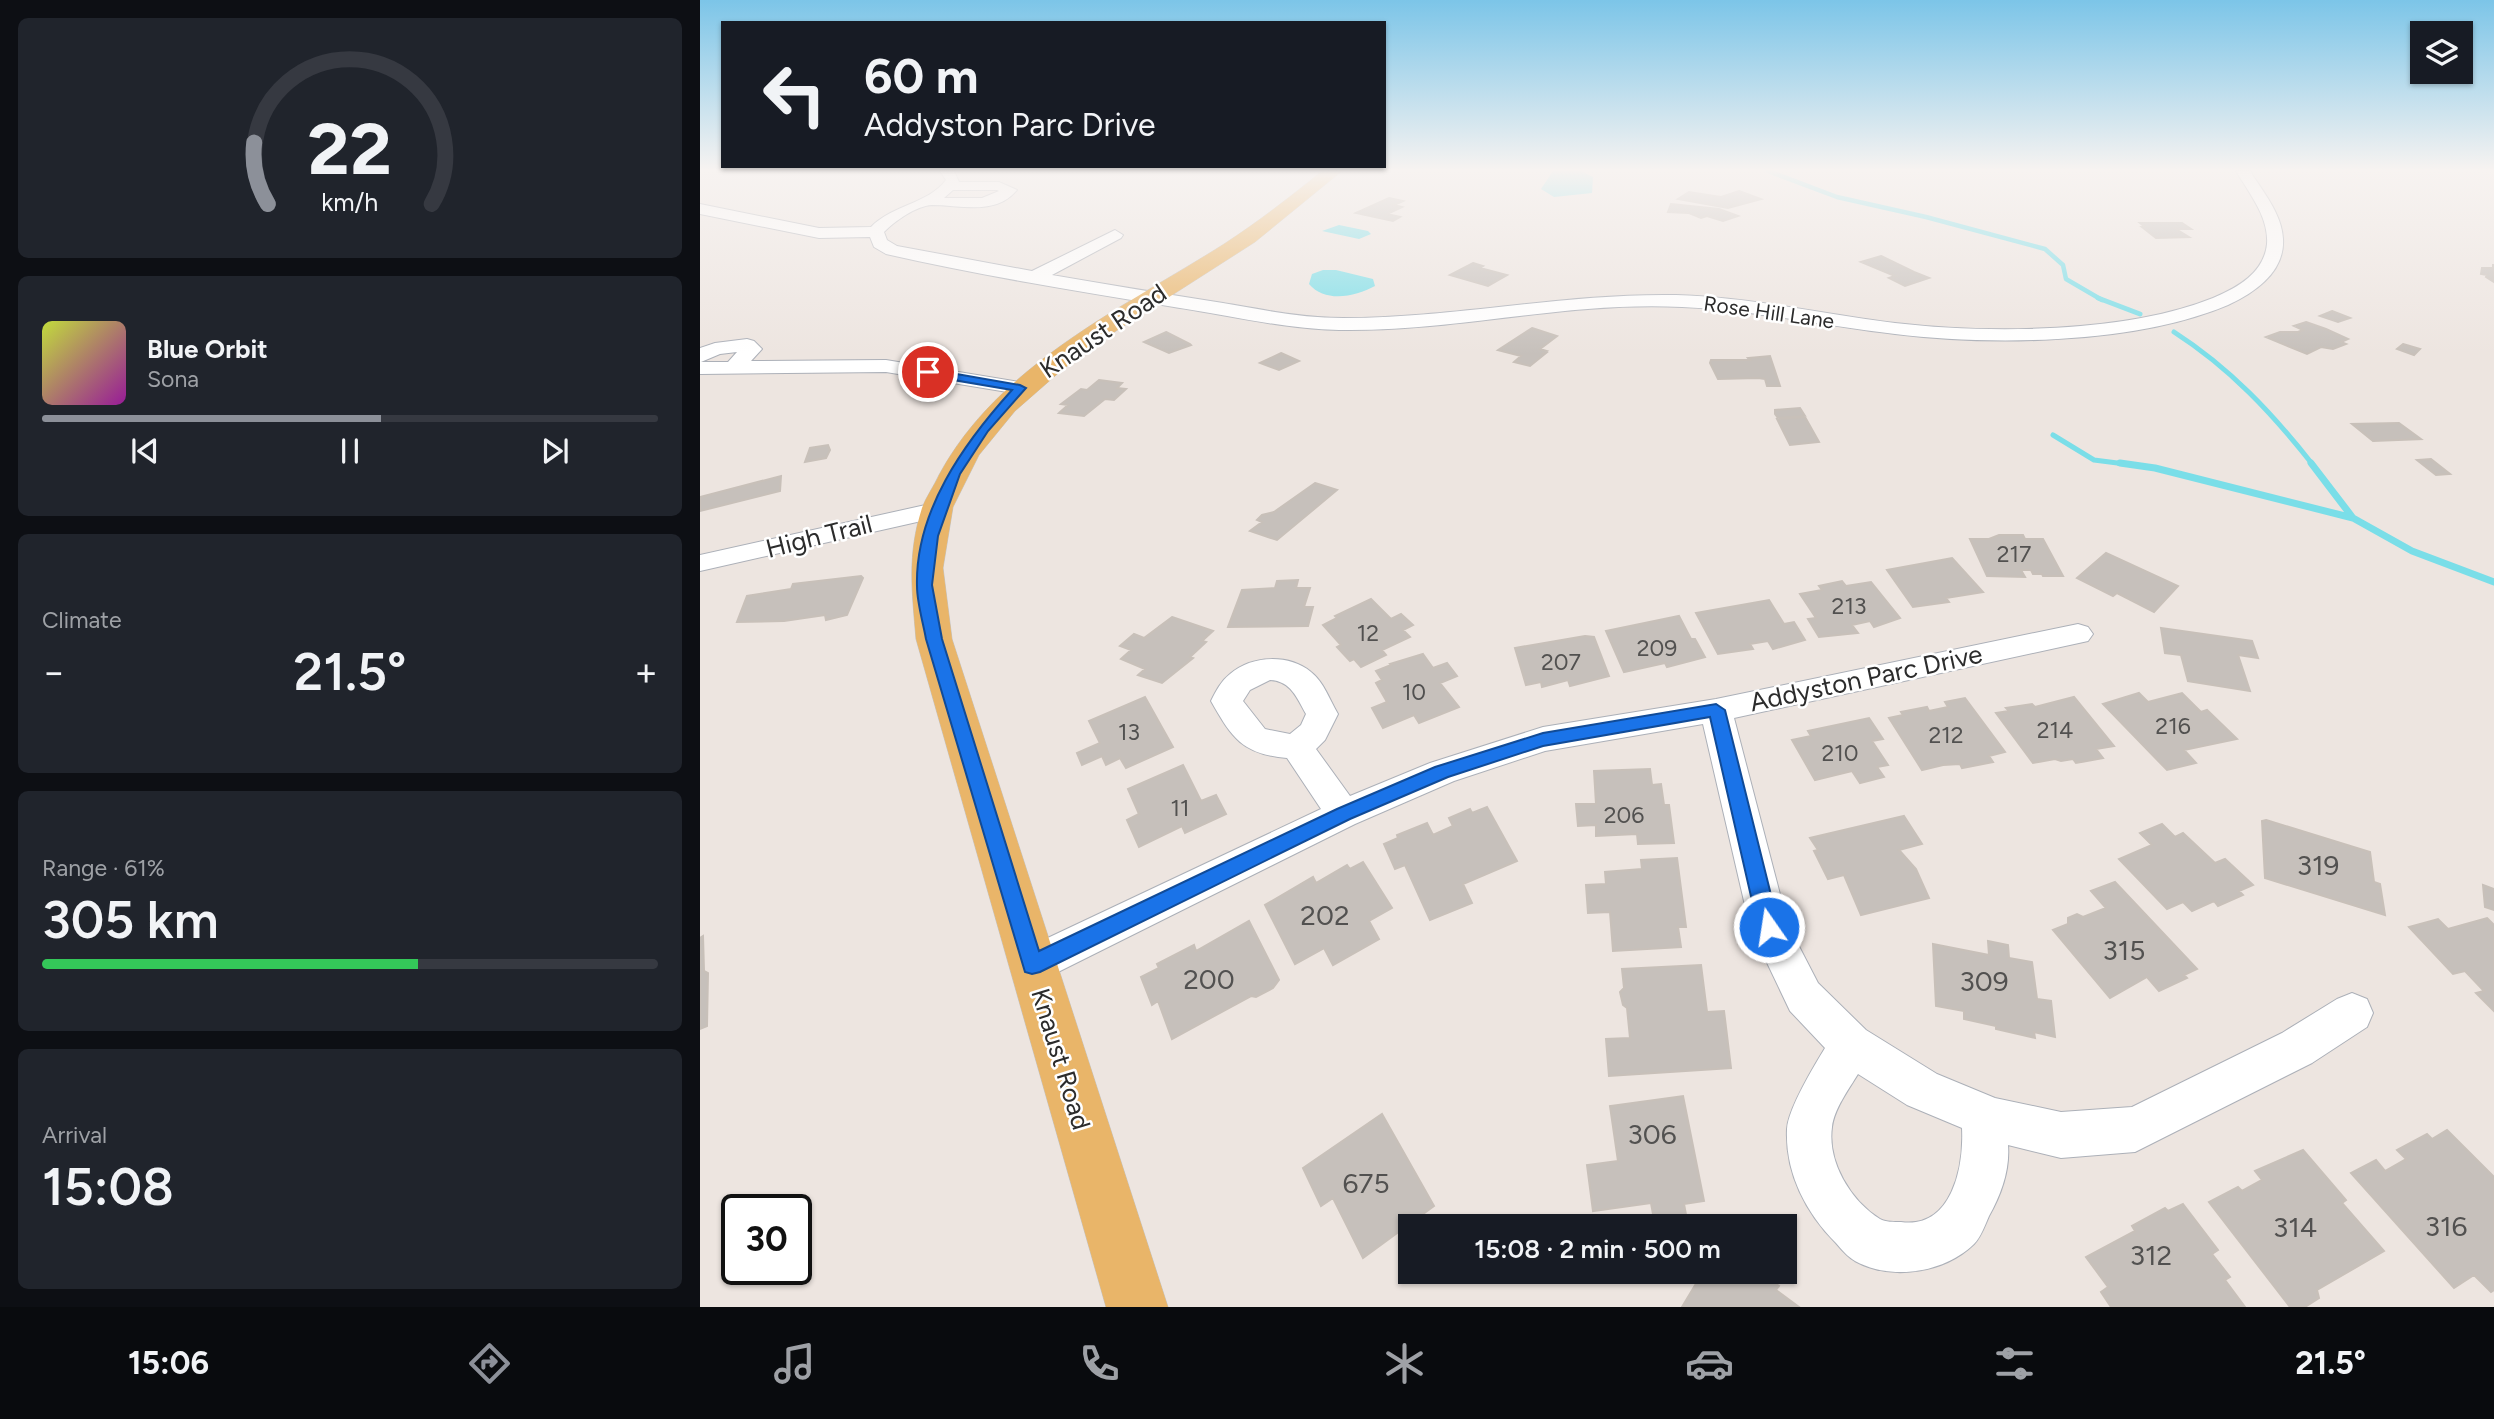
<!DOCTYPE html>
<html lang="en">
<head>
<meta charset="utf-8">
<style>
  :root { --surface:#171b24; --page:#20242c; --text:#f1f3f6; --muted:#9ea1a6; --line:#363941; --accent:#8c9099 }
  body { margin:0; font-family:Figtree,sans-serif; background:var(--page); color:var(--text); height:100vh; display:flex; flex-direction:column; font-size:26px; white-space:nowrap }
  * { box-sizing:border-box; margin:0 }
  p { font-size:23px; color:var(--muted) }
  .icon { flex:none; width:38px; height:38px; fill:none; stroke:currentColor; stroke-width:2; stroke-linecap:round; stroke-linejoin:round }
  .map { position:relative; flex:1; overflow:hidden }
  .side { display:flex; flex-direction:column; gap:18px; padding:18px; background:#0d0f14; width:700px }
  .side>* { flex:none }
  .hud { position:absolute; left:21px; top:21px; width:665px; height:147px; border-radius:0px; box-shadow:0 2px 5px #0004; background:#171b24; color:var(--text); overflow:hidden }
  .fabs { position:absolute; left:1710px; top:21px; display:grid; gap:14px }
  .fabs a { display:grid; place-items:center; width:63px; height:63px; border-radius:0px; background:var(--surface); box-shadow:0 2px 5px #0004; font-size:35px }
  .speed { position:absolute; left:21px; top:1194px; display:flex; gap:14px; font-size:35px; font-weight:700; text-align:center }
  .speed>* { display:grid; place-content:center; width:91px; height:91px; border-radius:50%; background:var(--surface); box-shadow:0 2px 5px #0004; line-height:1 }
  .speed .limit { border:4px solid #111; border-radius:10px; background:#fff; color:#111 }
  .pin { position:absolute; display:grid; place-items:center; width:60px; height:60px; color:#fff; margin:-30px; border:4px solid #fff; border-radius:50%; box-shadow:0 2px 7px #0007 }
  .me { position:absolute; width:77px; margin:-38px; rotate:347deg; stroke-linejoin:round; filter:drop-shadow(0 0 5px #0008) }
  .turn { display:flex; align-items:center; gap:24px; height:147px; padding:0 28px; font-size:32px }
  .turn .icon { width:91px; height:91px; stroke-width:2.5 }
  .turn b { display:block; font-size:49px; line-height:60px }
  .big { font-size:52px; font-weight:600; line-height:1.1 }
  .side .tile { flex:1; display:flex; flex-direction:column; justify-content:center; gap:10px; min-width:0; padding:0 24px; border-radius:10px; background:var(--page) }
  .side .dial { align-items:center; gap:0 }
  .dial svg { height:182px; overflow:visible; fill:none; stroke:var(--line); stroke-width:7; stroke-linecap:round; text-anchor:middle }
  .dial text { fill:var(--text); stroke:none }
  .song { display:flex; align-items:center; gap:21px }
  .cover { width:84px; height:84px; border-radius:10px; background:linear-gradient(135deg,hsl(70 70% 55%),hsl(300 70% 35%)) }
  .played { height:7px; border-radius:4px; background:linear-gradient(90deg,var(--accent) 55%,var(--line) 55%) }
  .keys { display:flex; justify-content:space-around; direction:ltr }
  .heat { display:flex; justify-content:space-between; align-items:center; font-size:38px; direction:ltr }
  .charge { height:10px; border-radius:5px; background:linear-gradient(90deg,#34c759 61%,var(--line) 0) }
  .trip { position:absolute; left:698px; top:1214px; width:399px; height:70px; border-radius:0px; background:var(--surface); box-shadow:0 2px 5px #0004; font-weight:600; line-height:70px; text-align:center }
  .tab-bar { display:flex; height:112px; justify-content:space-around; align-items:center; background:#090b0e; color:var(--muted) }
  .tab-bar .icon { width:49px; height:49px }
  .tab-bar .current { color:var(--accent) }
  .tab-bar b { font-size:32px; color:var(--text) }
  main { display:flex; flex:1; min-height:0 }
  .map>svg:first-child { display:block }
  .water { fill:#7adee8 }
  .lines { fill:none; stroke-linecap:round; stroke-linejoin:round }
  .stream-far2 { stroke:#7adee8; stroke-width:4.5 }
  .stream-far1 { stroke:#7adee8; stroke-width:5 }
  .stream { stroke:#7adee8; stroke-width:7 }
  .building { fill:#c6c0bb; stroke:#c8c0b9; stroke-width:2 }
  .minor-casing { stroke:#acb0b8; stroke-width:2 }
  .major-casing { stroke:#c4c4c4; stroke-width:1 }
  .minor { fill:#fff; fill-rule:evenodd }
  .major { fill:#e9b569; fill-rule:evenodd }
  .route { fill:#1a73e8; stroke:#114b97; stroke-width:2 }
  .labels { text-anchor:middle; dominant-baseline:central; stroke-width:5; stroke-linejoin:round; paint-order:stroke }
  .far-street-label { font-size:21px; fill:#2c2c2c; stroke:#fff }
  .number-label { font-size:23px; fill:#525150 }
  .street-label { font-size:26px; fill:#2c2c2c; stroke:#fff }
  .near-number-label { font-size:28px; fill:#525150 }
</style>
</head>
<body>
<main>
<section class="side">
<div class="tile dial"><svg viewBox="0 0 100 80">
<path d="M14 69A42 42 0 1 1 86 69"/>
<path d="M14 69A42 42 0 0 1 8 42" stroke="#8c9099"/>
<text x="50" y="56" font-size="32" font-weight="700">22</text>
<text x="50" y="72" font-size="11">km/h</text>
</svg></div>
<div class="tile">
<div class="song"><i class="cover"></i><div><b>Blue Orbit</b><p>Sona</p></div></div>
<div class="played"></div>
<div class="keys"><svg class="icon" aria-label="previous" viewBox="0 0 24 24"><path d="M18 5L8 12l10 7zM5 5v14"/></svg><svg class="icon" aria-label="pause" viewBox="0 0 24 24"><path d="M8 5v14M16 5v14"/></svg><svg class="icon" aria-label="next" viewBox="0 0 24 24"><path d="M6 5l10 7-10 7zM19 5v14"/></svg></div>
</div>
<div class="tile"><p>Climate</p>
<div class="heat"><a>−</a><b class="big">21.5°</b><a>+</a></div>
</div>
<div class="tile"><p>Range · 61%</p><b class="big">305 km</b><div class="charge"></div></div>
<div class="tile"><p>Arrival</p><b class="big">15:08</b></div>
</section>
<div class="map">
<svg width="1794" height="1307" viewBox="0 0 1794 1307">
  <rect width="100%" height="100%" fill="#ede5e0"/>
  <path class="water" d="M853 171H881L893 177 892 193 854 197 841 189Z
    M639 225 668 231 671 234 659 239 622 231Z
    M623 270H636L673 279 675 286C655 297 625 303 609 284L612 274Z"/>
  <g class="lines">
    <path class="stream-far2" d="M1068 171 1137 197 1226 217 1345 249 1363 265 1366 279 1402 300"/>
    <path class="stream-far1" d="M1398 298 1440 314
      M1474 332C1530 368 1572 413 1613 465
      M1353 435 1394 460 1433 465"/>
    <path class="stream" d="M1420 463 1455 468 1653 518 1712 551 1794 582
      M1611 463 1653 518"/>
  </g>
  <path class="building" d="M1039 191 1061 199 1028 208 978 199 989 192 1021 197Z
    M689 198 703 201 694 205 702 207 687 214 700 217 693 221 656 213Z
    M971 204 1019 209 1038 216 1023 221 1007 216 1001 218 989 213 968 212Z
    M1440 223H1482L1491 229H1476L1489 237 1456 238 1442 227H1445Z
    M1181 256 1214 272 1229 278 1205 286 1189 278 1195 276 1161 262Z
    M773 263 783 266 780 268 807 275 788 286 750 275Z
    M1793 265H1794V282L1786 277 1787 275 1781 274 1782 268H1793Z
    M1632 311 1650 318 1638 322 1620 316Z
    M1606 322 1626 329 1648 339 1641 342 1646 344 1633 349 1621 347 1607 354 1566 337 1580 332H1598L1603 330 1594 326Z
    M832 328 857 336 840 349 847 351 844 353H846L830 366 814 362 821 356 798 350Z
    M466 332 490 344 491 345 469 353 444 342Z
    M1703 344 1720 349 1714 355 1697 349Z
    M581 353 599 361 579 370 560 363Z
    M1070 356 1080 386H1067L1065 379 1058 378 1018 379 1010 363 1011 360H1050L1048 358Z
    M399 380 422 383 417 388 426 389 414 400 405 399 384 416 359 413 368 405 361 404 381 389 387 390Z
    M1100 408 1105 416 1078 418 1075 414V410Z
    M1105 417 1119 442 1090 445 1077 419Z
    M1699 423 1721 439 1673 441 1652 424Z
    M128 445 130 450 126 458 105 462 110 448Z
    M1731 459 1750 474 1736 475 1717 460Z
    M81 476 80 491 0 511V497Z
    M615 483 637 490 577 540 550 531 562 522 557 520 562 515 574 512Z
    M1299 535H1323L1325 539H1343L1363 576H1343L1342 574H1333L1331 570H1321L1325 577 1287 576 1270 539H1289Z
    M1406 553 1478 586 1454 612 1417 593 1413 596 1377 578Z
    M1252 558 1283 592 1246 598 1249 602 1213 607 1187 570Z
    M161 576 163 578 147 615 126 620 125 615 84 621 37 622 47 596 91 589 93 584Z
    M598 580 596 588H610L604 607H613L608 626 528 627 542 590 575 588 577 581Z
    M1142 581 1146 586 1171 582 1200 618 1174 627 1170 621 1152 625 1158 633 1119 637 1108 619 1116 618 1100 594 1122 590 1119 586Z
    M671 599 691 619 701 614 713 625 703 630 710 637 682 650 686 655 661 667 654 659 650 661 637 647 641 645 623 625 637 618 635 616Z
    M1069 600 1084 624 1094 622 1105 640 1073 649 1068 641 1050 644 1053 649 1018 654 996 613Z
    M979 616 991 639H995L1005 657 967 667 965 663 924 672 906 631Z
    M472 617 513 631 502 641 506 642 490 657 493 658 462 683 438 675 445 669 421 659 431 650 420 646 434 634 444 638Z
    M1461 628 1552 641 1558 658 1538 655 1550 691 1488 681 1481 655 1465 653Z
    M885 636 894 637 909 676 870 686 868 680 842 687 841 682 826 685 815 648Z
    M723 654 733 668 747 663 757 676 740 683 759 707 719 723 714 715 683 728 672 708 687 702 676 683 682 680 676 671 691 665 690 664Z
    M1439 693 1448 702 1482 693 1501 712 1507 710 1537 739 1484 750 1496 763 1467 770 1403 704Z
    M445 697 473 747 426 768 420 758 406 765 402 756 382 765 377 753 400 743 389 721Z
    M1374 697 1414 746 1396 749 1403 758 1376 763 1373 759 1361 761 1355 759 1333 763 1296 713 1309 711 1306 708 1332 704 1335 707Z
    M1265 698 1305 752 1289 756 1293 762 1262 768 1260 764 1243 765 1222 770 1189 718 1203 715 1201 712 1227 707 1229 711 1248 707 1245 702Z
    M1169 718 1183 739 1172 741 1188 765 1177 767 1184 777 1160 783 1152 771 1115 780 1092 740 1111 736 1108 731Z
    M483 765 501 801 516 795 526 814 485 833 482 826 439 847 427 820 439 814 428 789Z
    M950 769 952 785 961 784 964 805H969L974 843 938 844 937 834 896 836V825L878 826 876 804H896L894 771Z
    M787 807 817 861 763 884 772 903 730 920 705 865 695 869 684 844 698 838 697 835 727 823 733 835 753 826 749 818 770 809 772 813Z
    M1204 816 1222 844 1199 850 1216 869 1229 898 1161 915 1144 875 1128 879 1114 851 1118 850 1110 838Z
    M1566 820 1670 852 1674 882 1680 884 1685 915 1565 878 1562 821Z
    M1462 824 1475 837 1483 833 1515 863 1525 859 1553 885 1539 891 1543 895 1518 906 1514 901 1492 911 1483 902 1467 909 1419 859 1452 845 1440 833Z
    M977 858 986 927H978L981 947 913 951 910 912 888 913 886 885 906 884 905 872 942 869 941 860Z
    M663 862 692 908 669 921 679 939 633 965 624 948 595 964 565 905 613 877 616 883 647 865 650 869Z
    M1415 882 1497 969 1484 975 1487 978 1459 991 1447 977 1410 998 1353 930 1368 924V918L1377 914 1383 917 1406 908 1391 891Z
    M1783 885 1794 889V910L1785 907Z
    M1787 918 1794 925V1011L1776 993 1784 991 1765 971 1753 974 1709 927 1738 919 1748 929Z
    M549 921 579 980 573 988 556 997 551 996 472 1039 458 1001 452 1005 441 977 459 968 457 964 494 945 496 951Z
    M3 936 4 971 8 973 7 1026 0 1029V938Z
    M1288 941 1308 945 1309 958 1332 962 1337 999 1351 1001 1355 1037 1334 1032 1335 1038 1296 1029V1026L1264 1019V1011L1236 1006 1233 944 1289 955Z
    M1001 965 1007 1012 1024 1011 1031 1068 909 1076 906 1039 930 1038 927 1008 923 1005 920 992 924 988 922 969Z
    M983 1096 1004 1201 984 1204 987 1220 955 1225 951 1203 893 1211 887 1165 918 1161 910 1106Z
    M682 1114 734 1206 663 1258 633 1198 621 1206 603 1168Z
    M1747 1130 1794 1177V1290L1791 1292 1774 1275 1754 1288 1651 1173 1676 1160 1685 1171 1706 1159 1697 1150 1727 1134 1732 1139Z
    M1603 1150 1646 1200 1642 1203 1684 1251 1617 1290 1619 1298 1605 1307H1590L1509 1202 1538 1187 1542 1191 1562 1180 1555 1171Z
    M1483 1204 1518 1250 1512 1254 1530 1277 1525 1280 1545 1307H1411L1401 1292 1408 1287 1386 1257 1435 1231 1432 1226 1465 1208 1468 1211Z
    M812 1217 813 1227H777V1220Z
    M1003 1272H1060L1079 1286 1076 1290 1099 1307H982Z"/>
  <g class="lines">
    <g class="minor-casing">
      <path id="minor" d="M240 171H254L259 182H299L317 190C295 216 262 205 232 205 216 206 195 221 184 232L187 240 197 246 332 271 415 230 423 235 421 238 352 275C409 285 466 294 523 303 563 310 603 318 643 318 755 318 864 293 976 295 1050 297 1122 314 1195 323 1289 334 1426 333 1513 298 1537 288 1564 273 1567 244 1569 217 1549 193 1536 171H1550C1563 192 1582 214 1583 239 1585 272 1554 293 1528 305 1436 344 1293 346 1195 334 1124 326 1054 310 982 307 867 301 754 332 639 330 586 329 532 316 480 308 382 292 283 276 186 254L174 247 170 237 119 238 0 214V204L119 228 171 227C192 205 228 204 246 180ZM253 190H297L299 191 282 198H244Z
        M47 339 54 341 62 349 51 361 186 360 320 382 327 384 331 388 327 392 320 394 186 372 0 374V348L15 343ZM37 352 28 362H1L20 354Z
        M239 502 248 505 252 510 248 515 0 571V555Z
        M1378 624 1388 627 1393 634 1388 641 1034 718 1088 925 1118 983 1166 1030 1237 1074 1295 1098 1361 1112 1432 1107 1582 1033 1637 999 1652 993 1667 999 1673 1013 1667 1027 1612 1063 1435 1152 1361 1158 1308 1145C1310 1170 1301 1195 1289 1216 1285 1225 1281 1237 1274 1244 1244 1273 1192 1281 1155 1261 1148 1257 1141 1249 1136 1243 1106 1213 1085 1173 1087 1129 1088 1109 1114 1066 1125 1048L1090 1011 1050 927 1003 724 845 751 754 781 655 824 346 978 332 983 318 978 312 965 318 952 621 809 587 758C542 754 532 738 511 701 516 691 521 681 530 674 552 655 589 654 611 672 624 682 630 701 638 714L625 740 616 749 650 796 730 763 843 727 1016 699ZM570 680C591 681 597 698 606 714L601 725 590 734 565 729 543 701 550 690ZM1158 1074 1207 1105 1262 1128C1264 1167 1252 1229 1201 1222 1194 1222 1185 1222 1180 1219 1151 1201 1127 1162 1132 1127 1134 1109 1149 1089 1158 1074Z"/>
    </g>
    <g class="major-casing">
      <path id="major" d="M622 171H642L555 242 416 331 363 369 315 411 279 455 253 507 243 568 252 639 468 1307H406L216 639C212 591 207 555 222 508 226 497 234 486 239 475 298 365 423 308 524 244 558 222 590 197 622 171Z"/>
    </g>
    <use href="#minor" class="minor"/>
    <use href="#major" class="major"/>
  </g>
  <linearGradient id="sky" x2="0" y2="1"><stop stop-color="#7cc5e8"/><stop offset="0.48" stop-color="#f7f3f1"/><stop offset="1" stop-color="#f7f3f1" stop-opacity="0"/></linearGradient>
  <rect width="1794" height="354" fill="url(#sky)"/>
  <path class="route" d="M228 369 320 385 326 388 288 431 260 474 238 536 232 585 242 639 339 951 637 809 735 767 843 733 1016 704 1025 710 1079 927 1076 933 1069 936 1061 933 1058 927 1010 717 843 746 748 777 650 819 340 972 332 974 325 972 226 639C223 622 217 603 217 586 215 511 264 443 312 390L224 375 223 372Z"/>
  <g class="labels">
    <g class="far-street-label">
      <text transform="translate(1069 312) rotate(8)">Rose Hill Lane</text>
    </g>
    <g class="number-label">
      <text x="1314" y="554">217</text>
      <text x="1149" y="606">213</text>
      <text x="668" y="633">12</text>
      <text x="957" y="648">209</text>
      <text x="861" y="662">207</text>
      <text x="714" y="692">10</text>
      <text x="1473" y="726">216</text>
      <text x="1355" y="730">214</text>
      <text x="429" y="732">13</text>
      <text x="1246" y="735">212</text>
      <text x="1140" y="753">210</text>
      <text x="480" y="808">11</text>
      <text x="924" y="815">206</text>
    </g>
    <g class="street-label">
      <text transform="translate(403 331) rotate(-34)">Knaust Road</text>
      <text transform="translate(119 536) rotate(-14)">High Trail</text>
      <text transform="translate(1166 678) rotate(-12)">Addyston Parc Drive</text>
      <text transform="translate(361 1059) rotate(73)">Knaust Road</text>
    </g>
    <g class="near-number-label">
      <text x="1618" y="865">319</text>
      <text x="625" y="915">202</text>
      <text x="1424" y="950">315</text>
      <text x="509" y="979">200</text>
      <text x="1284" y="981">309</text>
      <text x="952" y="1134">306</text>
      <text x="666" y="1183">675</text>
      <text x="1746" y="1226">316</text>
      <text x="1595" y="1227">314</text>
      <text x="1451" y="1255">312</text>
    </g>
  </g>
</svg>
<div class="fabs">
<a><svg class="icon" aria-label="layers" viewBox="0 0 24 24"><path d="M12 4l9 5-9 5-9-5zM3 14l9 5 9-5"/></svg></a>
</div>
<div class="speed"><div class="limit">30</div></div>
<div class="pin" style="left:228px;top:372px;background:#d93025"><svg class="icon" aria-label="arrive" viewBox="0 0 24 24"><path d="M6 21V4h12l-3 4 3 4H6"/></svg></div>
<svg class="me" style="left:1069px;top:927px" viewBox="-20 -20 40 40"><circle r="17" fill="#1a73e8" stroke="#fff" stroke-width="3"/><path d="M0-11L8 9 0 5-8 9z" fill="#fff"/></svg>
<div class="trip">15:08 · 2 min · 500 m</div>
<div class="hud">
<div class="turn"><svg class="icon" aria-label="left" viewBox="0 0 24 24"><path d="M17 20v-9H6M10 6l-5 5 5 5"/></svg><div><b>60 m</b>Addyston Parc Drive</div></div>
</div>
</div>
</main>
<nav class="tab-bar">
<b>15:06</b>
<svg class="icon current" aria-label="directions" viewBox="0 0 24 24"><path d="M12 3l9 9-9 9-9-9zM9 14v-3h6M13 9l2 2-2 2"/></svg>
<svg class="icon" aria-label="music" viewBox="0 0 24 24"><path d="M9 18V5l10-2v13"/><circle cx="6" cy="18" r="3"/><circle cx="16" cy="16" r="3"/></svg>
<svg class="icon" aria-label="phone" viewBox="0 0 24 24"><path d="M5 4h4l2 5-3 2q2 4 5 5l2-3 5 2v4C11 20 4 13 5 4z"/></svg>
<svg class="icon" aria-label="climate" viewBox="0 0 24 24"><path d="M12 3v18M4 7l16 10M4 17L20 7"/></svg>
<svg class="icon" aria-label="car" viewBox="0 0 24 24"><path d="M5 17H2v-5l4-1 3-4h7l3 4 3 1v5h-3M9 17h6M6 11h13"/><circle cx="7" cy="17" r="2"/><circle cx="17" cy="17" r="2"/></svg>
<svg class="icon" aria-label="filters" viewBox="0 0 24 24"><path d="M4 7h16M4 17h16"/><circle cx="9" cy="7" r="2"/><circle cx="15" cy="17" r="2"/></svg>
<b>21.5°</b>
</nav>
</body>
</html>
